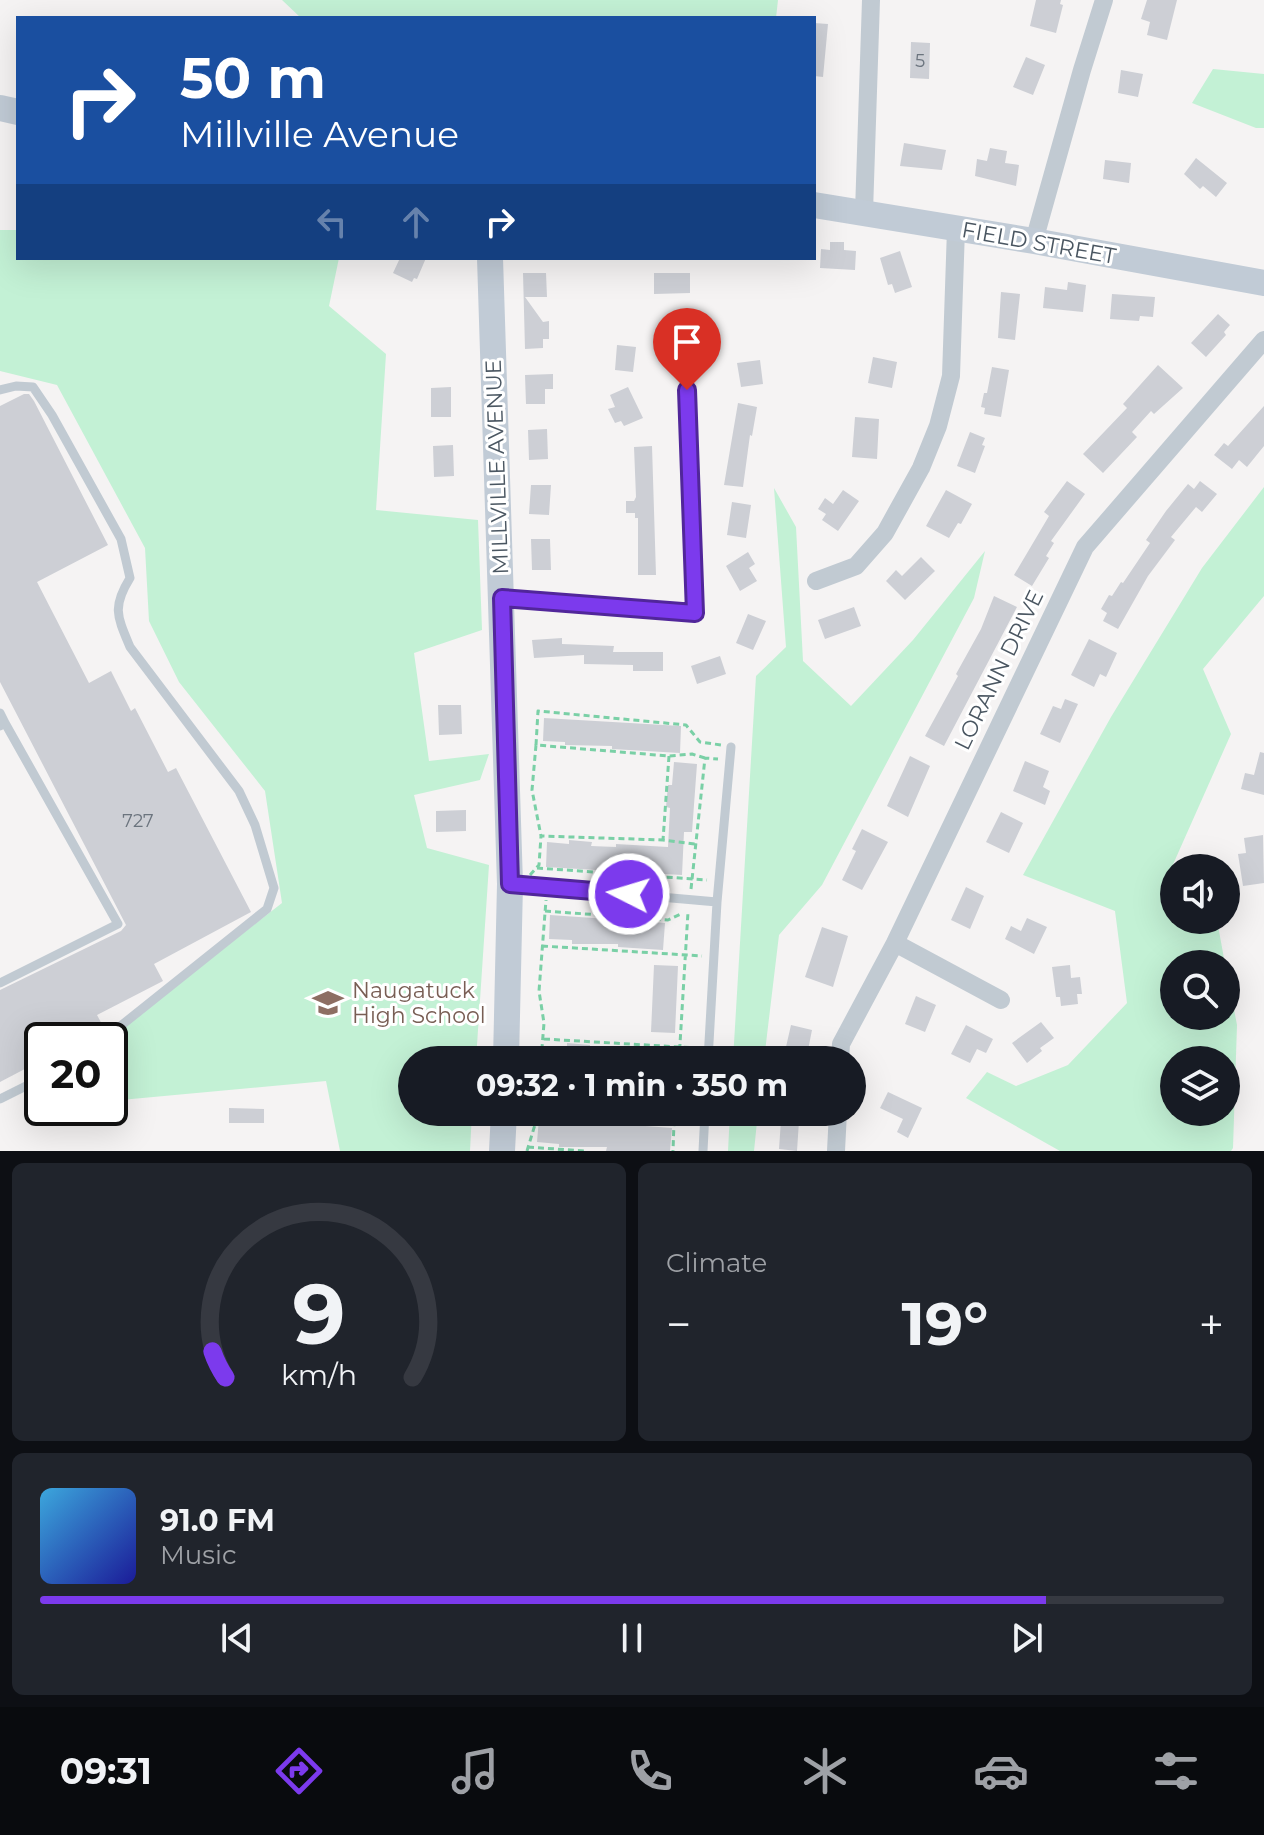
<!DOCTYPE html>
<html lang="en">
<head>
<meta charset="utf-8">
<style>
  :root { --surface:#171b24; --page:#20242c; --text:#f1f3f6; --muted:#9ea1a6; --line:#363941; --accent:#7c3aed }
  body { margin:0; font-family:Montserrat,sans-serif; background:var(--page); color:var(--text); height:100vh; display:flex; flex-direction:column; font-size:30px; white-space:nowrap }
  * { box-sizing:border-box; margin:0 }
  p { font-size:26px; color:var(--muted) }
  .icon { flex:none; width:44px; height:44px; fill:none; stroke:currentColor; stroke-width:2; stroke-linecap:round; stroke-linejoin:round }
  .map { position:relative; height:1151px; overflow:hidden }
  .drawer { display:flex; flex-direction:column; gap:12px; padding:12px; background:#0d0f14; flex:1 }
  .drawer>* { flex:none }
  .top-card { position:absolute; left:16px; top:16px; width:800px; height:244px; border-radius:0px; box-shadow:0 8px 32px #0002; background:#1a4fa0; color:#fff; overflow:hidden }
  .controls { position:absolute; left:1160px; top:854px; display:grid; gap:16px }
  .controls a { display:grid; place-items:center; width:80px; height:80px; border-radius:50%; background:var(--surface); box-shadow:0 8px 32px #0002; font-size:40px }
  .speed { position:absolute; left:24px; top:1022px; display:flex; gap:16px; font-size:40px; font-weight:700; text-align:center }
  .speed>* { display:grid; place-content:center; width:104px; height:104px; border-radius:50%; background:var(--surface); box-shadow:0 8px 32px #0002; line-height:1 }
  .speed .limit { border:4px solid #111; border-radius:12px; background:#fff; color:#111 }
  .pin { position:absolute; display:grid; place-items:center; width:68px; height:68px; color:#fff; margin:-82px -34px; border-radius:50% 50% 50% 0; rotate:-45deg; box-shadow:0 0 8px #0007 }
  .pin .icon { rotate:45deg }
  .me { position:absolute; width:88px; margin:-44px; rotate:275deg; stroke-linejoin:round; filter:drop-shadow(0 0 6px #0008) }
  .turn { display:flex; align-items:center; gap:28px; height:168px; padding:0 32px; font-size:36px }
  .turn .icon { width:104px; height:104px; stroke-width:2.5 }
  .turn b { display:block; font-size:56px; line-height:68px }
  .lanes { display:flex; align-items:center; height:76px; padding:0 32px; background:#0003; justify-content:center; gap:40px; direction:ltr }
  .lanes .off { opacity:.35 }
  .big { font-size:60px; font-weight:700; line-height:1.1 }
  .drawer .widget { flex:1; display:flex; flex-direction:column; justify-content:center; gap:12px; min-width:0; padding:0 28px; border-radius:12px; background:var(--page) }
  .drawer .dial { align-items:center; gap:0 }
  .dial svg { height:208px; overflow:visible; fill:none; stroke:var(--line); stroke-width:7; stroke-linecap:round; text-anchor:middle }
  .dial text { fill:var(--text); stroke:none }
  .song { display:flex; align-items:center; gap:24px }
  .cover { width:96px; height:96px; border-radius:12px; background:linear-gradient(135deg,hsl(200 70% 55%),hsl(240 70% 35%)) }
  .played { height:8px; border-radius:4px; background:linear-gradient(90deg,var(--accent) 85%,var(--line) 85%) }
  .keys { display:flex; justify-content:space-around; direction:ltr }
  .heat { display:flex; justify-content:space-between; align-items:center; font-size:44px; direction:ltr }
  .drawer .tiles { flex:1; display:grid; gap:12px; grid-template-columns:1fr 1fr }
  .widget:last-child { grid-column:span 2 }
  .trip { position:absolute; left:398px; top:1046px; width:468px; height:80px; border-radius:40px; background:var(--surface); box-shadow:0 8px 32px #0002; font-weight:700; line-height:80px; text-align:center }
  .tab-bar { display:flex; height:128px; justify-content:space-around; align-items:center; background:#090b0e; color:var(--muted) }
  .tab-bar .icon { width:56px; height:56px }
  .tab-bar .active { color:var(--accent) }
  .tab-bar b { font-size:36px; color:var(--text) }
  .map>svg:first-child { display:block }
  .green { fill:#c3f1d5; fill-rule:evenodd }
  .building { fill:#cdcfd5 }
  .lines { fill:none; stroke-linecap:round; stroke-linejoin:round }
  .path { stroke:#7ad0a6; stroke-width:3; stroke-dasharray:6 4; stroke-linecap:butt }
  .lane { stroke:#c1cad2; stroke-width:9 }
  .street { stroke:#c1cad2; stroke-width:18 }
  .secondary { stroke:#c1cbd6; stroke-width:26 }
  .route-casing { stroke:#51269a; stroke-width:20 }
  .route { stroke:#7c3aed; stroke-width:14 }
  .labels { text-anchor:middle; dominant-baseline:central; stroke-width:6; stroke-linejoin:round; paint-order:stroke }
  .number-label { font-size:18px; fill:#6b747e }
  .street-label { font-size:22px; fill:#4a5661; stroke:#fff }
  .education-label { font-size:22px; fill:#785e54; stroke:#fff; text-anchor:start }
</style>
</head>
<body>
<div class="map">
<svg width="1264" height="1151" viewBox="0 0 1264 1151">
  <rect width="100%" height="100%" fill="#f5f3f3"/>
  <path class="green" d="M282 0H778L776 18H301Z
    M1213 69 1264 74V128H1256L1192 103Z
    M0 230H18V258H339L329 306 386 354 376 510 478 520 482 630 414 653 429 761 489 754 480 780 414 795 427 848 489 865 476 1060H412V1112H472L470 1151H340L326 1081 110 1101V1040H105L282 903 265 791 179 682 149 621 145 548 57 385 0 371Z
    M1264 487V596L1203 669 1231 734 1171 869 1174 873V920H1217L1225 964H1174V1016H1226V967L1237 1025 1233 1148 1231 1151H1060L966 1098 987 1072 1016 1086 1068 1065 1127 1003 1115 911 1023 875 1111 717 1202 568ZM1226 1060V1112H1174V1060Z
    M774 488 796 527 803 661 851 706 913 640 985 551 974 598 822 885 779 935 764 1060H733L756 676 786 647Z
    M730 1112H758L754 1151H728Z"/>
  <path class="building" d="M1036 0H1061L1060 4 1063 5 1056 33 1030 26Z
    M1147 0H1177L1167 40 1147 35 1150 22 1141 19Z
    M814 23 828 24 823 77 814 76Z
    M911 42 930 43 929 79 910 78Z
    M1026 57 1045 65 1033 95 1013 87Z
    M1121 70 1143 74 1138 97 1118 93Z
    M904 143 946 150 942 170 900 166Z
    M990 148 1007 151 1005 163 1019 165 1016 186 975 176 977 159 987 161Z
    M1196 158 1227 183 1216 197 1203 186 1200 189 1184 174Z
    M1105 160 1131 163 1129 183 1103 179Z
    M830 242H844V250L856 251 855 270 820 268 821 249 830 250Z
    M900 251 912 287 895 293 892 284 888 285 880 258Z
    M400 258H426L417 279 414 278 412 282 393 273Z
    M523 273H546L547 297H525L543 322 549 321V339H543V348L525 349Z
    M654 273H690V293L654 294Z
    M1068 282 1086 285 1083 312 1043 308 1045 287 1067 290Z
    M1001 292 1020 294 1015 340 998 338Z
    M1112 294 1155 297 1153 317 1140 316 1139 321 1110 319Z
    M1218 314 1230 325 1224 332 1226 335 1206 357 1191 343Z
    M617 345 636 347 633 372 615 370Z
    M873 357 897 362 892 388 868 383Z
    M760 360 763 384 741 387 737 363Z
    M1158 365 1183 388 1154 414 1151 411 1132 432 1137 437 1103 473 1083 454 1127 408 1123 404Z
    M992 367 1009 370 1001 417 984 414 985 408 981 407 984 393H987Z
    M553 374V389H545V404H526L525 375Z
    M451 387V417H431V388Z
    M628 387 643 418 624 426 621 421 615 423 608 409 615 407 610 395Z
    M24 394H29L34 401 108 545 37 582 89 683 111 671 131 711 135 708 168 772 176 768 251 912 154 964 163 981 97 1015 104 1028 81 1040H42V1060L0 1082V990L121 931 126 925 0 682V406Z
    M738 403 757 407 752 436 750 435 743 487 724 485Z
    M1264 406V446L1247 467 1239 460 1232 469 1214 455 1224 443 1228 446Z
    M855 417 879 419 877 459 852 457Z
    M547 429 548 459 529 460 528 430Z
    M970 432 985 438 982 445 985 446 975 473 957 466Z
    M453 445 454 476 434 477 433 446Z
    M652 446 656 575H638V518H635V513H626V501H634L636 497 634 447Z
    M1067 481 1085 494 1051 541 1054 543 1046 556 1049 558 1032 586 1014 575 1049 516 1044 512Z
    M1200 481 1217 494 1202 512 1196 507 1171 537 1175 540 1148 576 1118 629 1103 621 1107 613 1101 609 1109 595 1112 596 1121 582 1123 583 1150 543 1146 540 1166 511 1188 484 1194 489Z
    M531 485H551L549 515 529 514Z
    M843 490 859 501 838 531 822 520 826 514 818 509 825 498 833 504Z
    M946 490 972 504 961 524 958 523 949 538 926 526Z
    M732 502 751 505 746 538 727 535Z
    M531 539H550L551 570H532Z
    M748 552 755 564 749 568 757 581 740 591 726 566Z
    M921 557 935 571 905 600 886 581 896 570 902 576Z
    M994 596 1017 607 944 746 925 736 958 676 956 674 981 629Z
    M854 607 861 626 825 639 818 620Z
    M748 614 766 621 753 650 736 643Z
    M562 638V644L614 646 613 652H663V671H633V665L584 664V655L534 658 532 640Z
    M1089 639 1117 653 1106 677 1100 674 1094 687 1071 675Z
    M720 656 726 674 697 684 691 666Z
    M1065 699 1078 704 1060 743 1040 734 1053 706 1061 709Z
    M438 705H461L462 734 439 735Z
    M544 718 681 726 680 753 612 749V746L565 745V742L543 741Z
    M1260 752 1264 753V795L1241 789 1245 773 1254 775Z
    M910 756 930 766 908 817 887 806Z
    M1025 761 1049 771 1043 787 1050 791 1045 805 1013 791Z
    M674 762 697 764 692 832H684L682 875 546 867 547 842 569 844V840L592 842 591 846 616 847V844L668 847 670 808 666 807 668 785H672Z
    M466 810V831L436 832V811Z
    M1001 812 1023 823 1009 853 986 842Z
    M862 829 888 842 862 890 842 880 856 851 852 849Z
    M1263 835 1264 883 1243 886 1238 854 1246 853 1244 838Z
    M966 887 984 896 970 929 951 920Z
    M550 915 665 923 663 950 618 947V944H572V940L549 939Z
    M1027 918 1047 927 1034 954 1005 939 1011 926 1021 931Z
    M822 927 848 936 833 987 805 977Z
    M654 965 678 966 675 1033 651 1032Z
    M1070 965 1071 978 1080 977 1082 994H1077L1078 1004 1061 1006 1060 997H1056L1052 967Z
    M916 996 936 1005 925 1032 905 1024Z
    M1041 1022 1054 1038 1040 1048 1042 1051 1027 1063 1012 1043Z
    M791 1025 812 1030 806 1060H783Z
    M966 1025 993 1039 986 1053 977 1049 970 1063 951 1054Z
    M567 1043 590 1045V1048L613 1050V1047L669 1050V1060H542L543 1046 567 1047Z
    M888 1092 922 1108 908 1138 897 1132 903 1119 880 1108Z
    M229 1108 264 1109V1123H229Z
    M539 1118 672 1128 670 1151H606L607 1147H559V1144L537 1142Z
    M781 1120 799 1121 797 1151 779 1149Z"/>
  <g class="lines">
    <path class="path" d="M536 745 532 790 541 836
      M669 756 663 840 695 844
      M705 758 692 754 669 756 536 745 538 711 686 725 700 742 721 745
      M537 868 707 880
      M530 875 539 865 541 836 663 840
      M691 889 705 758 718 759
      M545 911 668 920 683 913
      M542 946 702 956
      M544 1039 697 1048
      M541 1060 544 1023 539 991 546 900
      M679 1060 688 912
      M674 1122 675 1112
      M528 1147 584 1151
      M527 1151 537 1118 544 1116 674 1122 673 1151"/>
    <path class="lane" d="M0 390 16 386 33 387 52 415 121 539 130 578C112 607 117 616 130 647L239 791 255 825 274 888 267 909 103 1040
      M0 713 5 723
      M0 726 5 723 118 924 0 983
      M513 884 717 902
      M708 1060 717 902 731 747
      M0 1099 42 1078
      M703 1151 705 1112"/>
    <path class="street" d="M864 212 871 0
      M1034 241 1082 70 1104 0
      M816 581 856 566 885 533 921 468 938 426 951 376 956 229
      M502 598 695 613 687 390
      M895 943 1001 1000
      M840 1060 841 1044 895 943 1085 547 1264 340
      M836 1151 838 1112"/>
    <path class="secondary" d="M0 108 18 112
      M814 205 1034 241 1264 283
      M490 258 510 884 506 1060
      M502 1151 504 1112"/>
  </g>
  <g class="lines">
    <g class="route-casing">
      <path id="route" d="M629 894 510 884 502 598 695 613 687 390"/>
    </g>
    <use href="#route" class="route"/>
  </g>
  <defs>
    <g id="school-bare" transform="scale(2.4)"><path d="M0-5L7-2L0 1L-7-2ZM-4 1L0 2.5L4 1V4Q0 6-4 4Z" fill="#8d6e63" stroke="#fff" stroke-width="2.5" paint-order="stroke"/></g>
  </defs>
  <g fill-rule="evenodd">
    <use href="#school-bare" x="328" y="1003"/>
  </g>
  <g class="labels">
    <g class="number-label">
      <text x="920" y="61">5</text>
      <text x="138" y="821">727</text>
    </g>
    <g class="street-label">
      <text transform="translate(1039 243) rotate(10)">FIELD STREET</text>
      <text transform="translate(497 467) rotate(-92)">MILLVILLE AVENUE</text>
      <text transform="translate(999 670) rotate(-64)">LORANN DRIVE</text>
    </g>
    <g class="education-label">
      <text x="352" y="990">Naugatuck<tspan x="352" dy="25">High School</tspan></text>
    </g>
  </g>
</svg>
<div class="controls">
<a><svg class="icon" aria-label="sound" viewBox="0 0 24 24"><path d="M4 9h4l5-4v14l-5-4H4zM17 9q2 3 0 6"/></svg></a>
<a><svg class="icon" aria-label="search" viewBox="0 0 24 24"><circle cx="10" cy="10" r="6"/><path d="M15 15l6 6"/></svg></a>
<a><svg class="icon" aria-label="layers" viewBox="0 0 24 24"><path d="M12 4l9 5-9 5-9-5zM3 14l9 5 9-5"/></svg></a>
</div>
<div class="speed"><div class="limit">20</div></div>
<div class="pin" style="left:687px;top:390px;background:#d93025"><svg class="icon" aria-label="arrive" viewBox="0 0 24 24"><path d="M6 21V4h12l-3 4 3 4H6"/></svg></div>
<svg class="me" style="left:629px;top:894px" viewBox="-20 -20 40 40"><circle r="17" fill="#7c3aed" stroke="#fff" stroke-width="3"/><path d="M0-11L8 9 0 5-8 9z" fill="#fff"/></svg>
<div class="trip">09:32 · 1 min · 350 m</div>
<div class="top-card">
<div class="turn"><svg class="icon" aria-label="right" viewBox="0 0 24 24"><path d="M7 20v-9h11M14 6l5 5-5 5"/></svg><div><b>50 m</b>Millville Avenue</div></div>
<div class="lanes"><svg class="icon off" aria-label="left" viewBox="0 0 24 24"><path d="M17 20v-9H6M10 6l-5 5 5 5"/></svg><svg class="icon off" aria-label="ahead" viewBox="0 0 24 24"><path d="M12 20V5M6 11l6-6 6 6"/></svg><svg class="icon" aria-label="right" viewBox="0 0 24 24"><path d="M7 20v-9h11M14 6l5 5-5 5"/></svg></div>
</div>
</div>
<section class="drawer">
<div class="tiles">
<div class="widget dial"><svg viewBox="0 0 100 80">
<path d="M14 69A42 42 0 1 1 86 69"/>
<path d="M14 69A42 42 0 0 1 9 59" stroke="#7c3aed"/>
<text x="50" y="56" font-size="32" font-weight="700">9</text>
<text x="50" y="72" font-size="11">km/h</text>
</svg></div>
<div class="widget"><p>Climate</p>
<div class="heat"><a>−</a><b class="big">19°</b><a>+</a></div>
</div>
<div class="widget">
<div class="song"><i class="cover"></i><div><b>91.0 FM</b><p>Music</p></div></div>
<div class="played"></div>
<div class="keys"><svg class="icon" aria-label="previous" viewBox="0 0 24 24"><path d="M18 5L8 12l10 7zM5 5v14"/></svg><svg class="icon" aria-label="pause" viewBox="0 0 24 24"><path d="M8 5v14M16 5v14"/></svg><svg class="icon" aria-label="next" viewBox="0 0 24 24"><path d="M6 5l10 7-10 7zM19 5v14"/></svg></div>
</div>
</div>
</section>
<nav class="tab-bar">
<b>09:31</b>
<svg class="icon active" aria-label="directions" viewBox="0 0 24 24"><path d="M12 3l9 9-9 9-9-9zM9 14v-3h6M13 9l2 2-2 2"/></svg>
<svg class="icon" aria-label="music" viewBox="0 0 24 24"><path d="M9 18V5l10-2v13"/><circle cx="6" cy="18" r="3"/><circle cx="16" cy="16" r="3"/></svg>
<svg class="icon" aria-label="phone" viewBox="0 0 24 24"><path d="M5 4h4l2 5-3 2q2 4 5 5l2-3 5 2v4C11 20 4 13 5 4z"/></svg>
<svg class="icon" aria-label="climate" viewBox="0 0 24 24"><path d="M12 3v18M4 7l16 10M4 17L20 7"/></svg>
<svg class="icon" aria-label="car" viewBox="0 0 24 24"><path d="M5 17H2v-5l4-1 3-4h7l3 4 3 1v5h-3M9 17h6M6 11h13"/><circle cx="7" cy="17" r="2"/><circle cx="17" cy="17" r="2"/></svg>
<svg class="icon" aria-label="filters" viewBox="0 0 24 24"><path d="M4 7h16M4 17h16"/><circle cx="9" cy="7" r="2"/><circle cx="15" cy="17" r="2"/></svg>
</nav>
</body>
</html>
